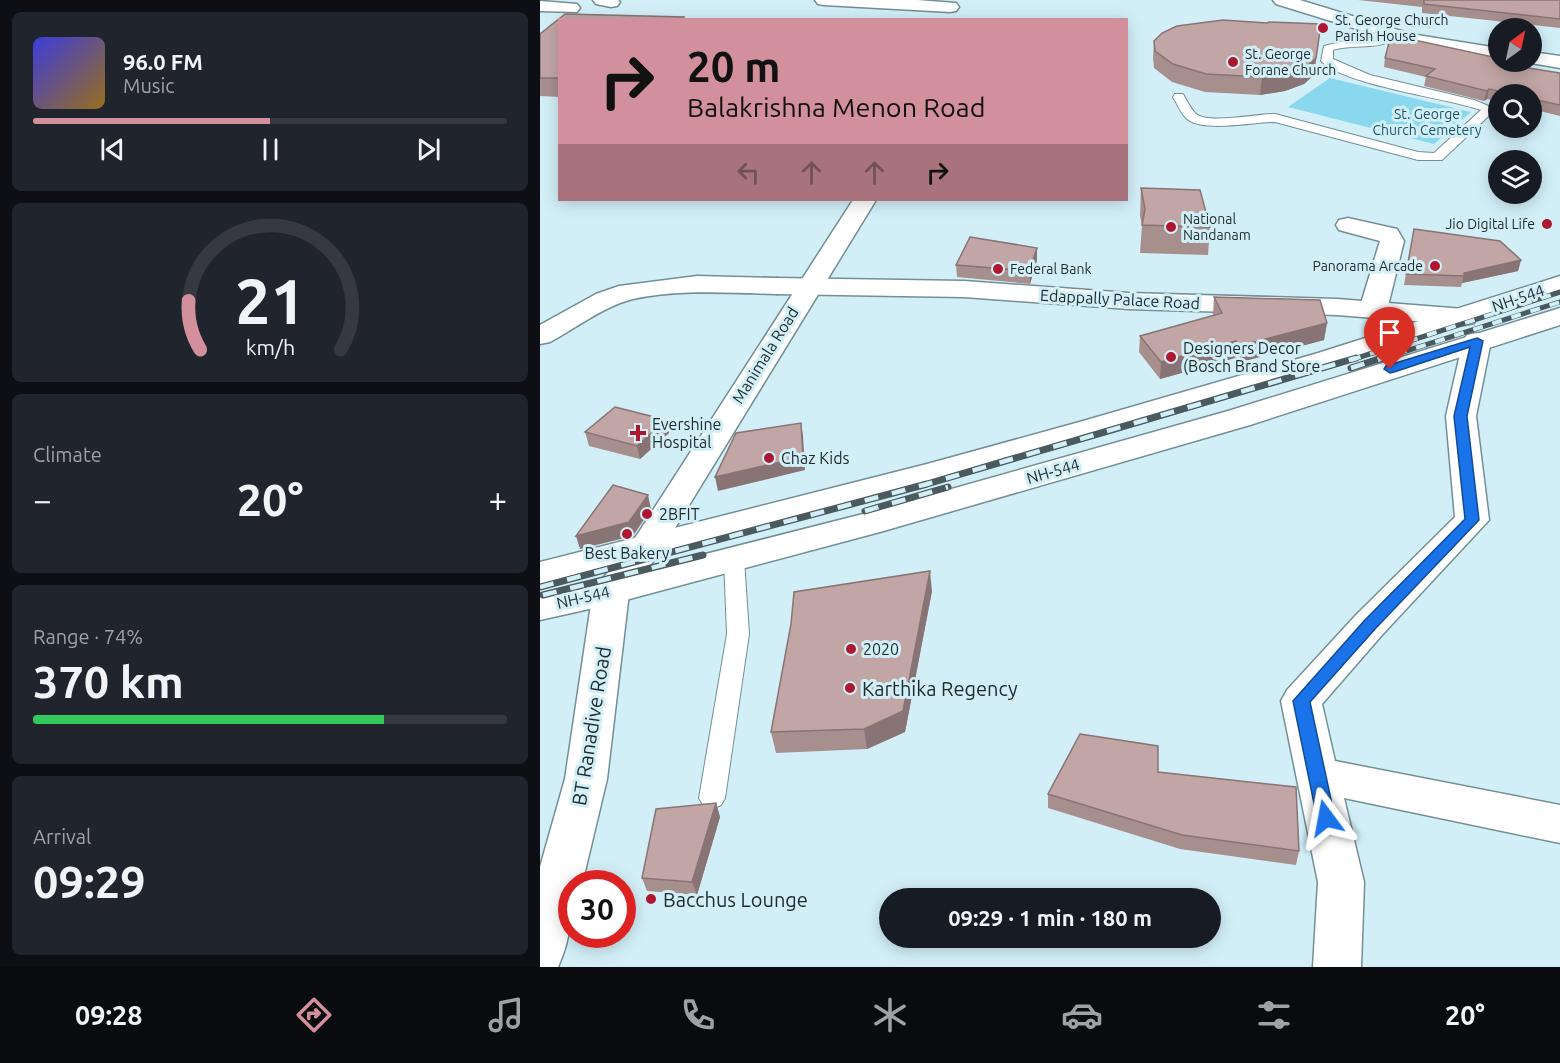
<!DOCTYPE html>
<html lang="en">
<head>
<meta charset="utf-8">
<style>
  :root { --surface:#171b24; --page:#20242c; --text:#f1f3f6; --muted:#9ea1a6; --line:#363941; --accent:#d2909d }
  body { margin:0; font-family:Ubuntu,sans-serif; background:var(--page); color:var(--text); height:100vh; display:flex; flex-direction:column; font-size:22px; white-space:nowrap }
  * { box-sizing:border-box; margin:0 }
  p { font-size:20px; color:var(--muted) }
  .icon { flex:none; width:33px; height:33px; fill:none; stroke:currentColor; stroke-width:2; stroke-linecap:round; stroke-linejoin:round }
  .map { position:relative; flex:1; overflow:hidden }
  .panel { display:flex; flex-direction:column; gap:12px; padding:12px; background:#0d0f14; width:540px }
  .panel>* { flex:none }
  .top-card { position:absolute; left:18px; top:18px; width:570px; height:183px; border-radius:0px; box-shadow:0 3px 15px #0003; background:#d2909d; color:#111; overflow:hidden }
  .needle { width:39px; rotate:33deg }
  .fabs { position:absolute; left:948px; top:18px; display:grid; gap:12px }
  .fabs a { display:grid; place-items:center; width:54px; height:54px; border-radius:50%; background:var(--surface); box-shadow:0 3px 15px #0003; font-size:30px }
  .speed { position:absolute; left:18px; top:870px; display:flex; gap:12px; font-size:30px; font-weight:700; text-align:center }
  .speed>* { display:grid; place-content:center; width:78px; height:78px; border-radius:50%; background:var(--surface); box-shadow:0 3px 15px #0003; line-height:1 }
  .speed .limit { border:9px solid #d22; background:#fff; color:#111 }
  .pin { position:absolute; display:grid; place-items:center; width:51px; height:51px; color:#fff; margin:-62px -26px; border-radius:50% 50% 50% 0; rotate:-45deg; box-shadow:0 0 6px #0007 }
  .pin .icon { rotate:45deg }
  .me { position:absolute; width:66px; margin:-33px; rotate:347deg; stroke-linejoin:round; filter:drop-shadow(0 0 4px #0008) }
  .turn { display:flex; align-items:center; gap:21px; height:126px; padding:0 30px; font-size:27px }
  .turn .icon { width:78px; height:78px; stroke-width:2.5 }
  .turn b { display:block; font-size:42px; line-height:51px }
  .lanes { display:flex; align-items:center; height:57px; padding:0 30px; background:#0003; justify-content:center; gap:30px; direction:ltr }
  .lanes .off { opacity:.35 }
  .big { font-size:45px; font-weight:700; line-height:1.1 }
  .panel .widget { flex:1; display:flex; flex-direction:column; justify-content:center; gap:9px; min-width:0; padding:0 21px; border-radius:9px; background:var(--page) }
  .panel .dial { align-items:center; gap:0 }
  .dial svg { height:156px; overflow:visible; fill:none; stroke:var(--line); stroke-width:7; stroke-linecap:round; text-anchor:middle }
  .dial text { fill:var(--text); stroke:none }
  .song { display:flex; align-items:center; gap:18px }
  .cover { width:72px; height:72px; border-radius:9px; background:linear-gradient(135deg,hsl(240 70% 55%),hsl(40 70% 35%)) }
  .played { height:6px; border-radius:3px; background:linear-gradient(90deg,var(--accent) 50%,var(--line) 50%) }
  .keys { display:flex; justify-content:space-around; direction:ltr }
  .heat { display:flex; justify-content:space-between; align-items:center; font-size:33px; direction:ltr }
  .charge { height:9px; border-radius:4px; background:linear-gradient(90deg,#34c759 74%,var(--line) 0) }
  .trip { position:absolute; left:339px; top:888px; width:342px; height:60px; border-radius:30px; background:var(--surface); box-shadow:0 3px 15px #0003; font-weight:700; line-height:60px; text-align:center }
  .tab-bar { display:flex; height:96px; justify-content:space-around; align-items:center; background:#090b0e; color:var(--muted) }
  .tab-bar .icon { width:42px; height:42px }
  .tab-bar .on { color:var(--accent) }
  .tab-bar b { font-size:27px; color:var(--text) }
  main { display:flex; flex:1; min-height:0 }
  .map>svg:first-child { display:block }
  .green { fill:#8ad8ed }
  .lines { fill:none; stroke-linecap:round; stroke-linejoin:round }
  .lane-casing { stroke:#738e96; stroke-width:2 }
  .street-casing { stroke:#738e96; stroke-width:3 }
  .secondary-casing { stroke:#738e96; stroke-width:3 }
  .primary-casing { stroke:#738e96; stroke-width:3 }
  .lane { fill:#fff; fill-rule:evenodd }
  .street { fill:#fff; fill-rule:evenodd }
  .secondary { fill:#fff; fill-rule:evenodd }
  .primary { fill:#fff; fill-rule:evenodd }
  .rail-far1-casing { stroke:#4a5a5e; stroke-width:5 }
  .rail-casing { stroke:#4a5a5e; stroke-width:7 }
  .rail-far1 { stroke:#d2eff8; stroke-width:4; stroke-dasharray:10; stroke-linecap:butt }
  .rail { stroke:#d2eff8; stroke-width:4.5; stroke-dasharray:14; stroke-linecap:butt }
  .wall { fill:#a78f8e }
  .shaded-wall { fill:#887474 }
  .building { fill:#c2a6a5; stroke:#887474; stroke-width:1.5 }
  .route { fill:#1a73e8; stroke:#114b97; stroke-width:1.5 }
  .poi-dot { fill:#ad1830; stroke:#d2eff8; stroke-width:2 }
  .labels { text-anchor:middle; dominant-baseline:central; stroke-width:6; stroke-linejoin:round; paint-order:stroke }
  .far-poi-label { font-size:14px; fill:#1f2a2d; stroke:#d2eff8; text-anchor:start }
  .far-park-label { font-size:14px; fill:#1c5664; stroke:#d2eff8 }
  .street-label { font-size:16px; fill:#1f2a2d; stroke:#d2eff8 }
  .poi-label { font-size:16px; fill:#1f2a2d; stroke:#d2eff8; text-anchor:start }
  .near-poi-label { font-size:20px; fill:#1f2a2d; stroke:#d2eff8; text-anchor:start }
  .near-street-label { font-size:20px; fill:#1f2a2d; stroke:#d2eff8 }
</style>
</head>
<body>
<main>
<section class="panel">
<div class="widget">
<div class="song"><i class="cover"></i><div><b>96.0 FM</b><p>Music</p></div></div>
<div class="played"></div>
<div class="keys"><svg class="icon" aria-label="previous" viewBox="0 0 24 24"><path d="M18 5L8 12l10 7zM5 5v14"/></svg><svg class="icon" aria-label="pause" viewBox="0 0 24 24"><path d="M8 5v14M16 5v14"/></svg><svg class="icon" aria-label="next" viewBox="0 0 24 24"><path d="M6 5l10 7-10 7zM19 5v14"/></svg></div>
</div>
<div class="widget dial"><svg viewBox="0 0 100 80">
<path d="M14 69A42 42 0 1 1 86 69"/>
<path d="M14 69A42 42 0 0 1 8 44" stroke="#d2909d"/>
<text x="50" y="56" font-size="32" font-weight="700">21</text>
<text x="50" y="72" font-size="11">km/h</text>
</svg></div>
<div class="widget"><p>Climate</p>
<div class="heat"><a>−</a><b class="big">20°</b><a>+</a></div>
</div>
<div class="widget"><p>Range · 74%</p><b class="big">370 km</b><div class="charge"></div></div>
<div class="widget"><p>Arrival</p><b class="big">09:29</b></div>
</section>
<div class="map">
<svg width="1020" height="967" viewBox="0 0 1020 967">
  <rect width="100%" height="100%" fill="#d2eff8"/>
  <path class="green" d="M790 78 931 112 894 144 748 107Z"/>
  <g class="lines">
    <g class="lane-casing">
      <path id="lane" d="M826 39 840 40 845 43C839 48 807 45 793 50V59L830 75 934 100 956 109 902 160H878L735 122C712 122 661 133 646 118 640 112 637 103 633 97L635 94H643C647 101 651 109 656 114 668 124 717 114 735 114L878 152 894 153 941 110C903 97 807 86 781 61L784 46 808 40Z
        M194 552 201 554 204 559 209 634 185 798 181 805 172 809 163 805 159 798 187 634 184 559 187 554Z"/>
    </g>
    <g class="street-casing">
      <path id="street" d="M53 0H78L80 2 77 6 71 7 56 4Z
        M275 0H377L416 3 419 7 416 11 410 12 284 5 278 4Z
        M733 0H760L871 34 958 48V60L862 43 736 4Z
        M0 1 37 4 40 8 37 12 0 11Z
        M992 52 1020 56V68L985 62H992Z
        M313 200H336L121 551 89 593 67 779 42 884H32C32 913 31 939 18 967H0V867L25 779 53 591 97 535Z
        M808 218 857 229 864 241 847 310 843 316 833 318 823 316 819 310 840 241 799 230 796 225 799 220Z
        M157 276 237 278 246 280 250 286 246 292 237 294C189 293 140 289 93 299 64 306 36 328 10 342L0 344V325L56 294 79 286Z
        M937 333 947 335 951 341 936 416 949 520 842 635 782 704 795 761 1020 805V843L804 798 824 882 821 967H773L778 882 741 701 747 690 816 615 915 517 906 416 923 341 927 335Z"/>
    </g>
    <g class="secondary-casing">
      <path id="secondary" d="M237 278 424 281 589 293 797 299 924 309 934 311 938 317 934 323 924 325 797 315 589 309 424 297 237 294 228 292 224 286 228 280Z"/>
    </g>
    <g class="primary-casing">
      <path id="primary" d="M1020 276V293L798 365 565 434 409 478 0 586V562L387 464 543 421 778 353Z
        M1020 308V325L710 425 340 532 67 605 0 620V594L67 579 323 514 688 411Z"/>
    </g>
    <use href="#lane" class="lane"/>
    <use href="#street" class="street"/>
    <use href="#secondary" class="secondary"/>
    <use href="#primary" class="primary"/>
    <g class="rail-far1-casing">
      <path id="rail-far1" d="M811 360 1020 292
        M838 360 1020 302"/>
    </g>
    <g class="rail-casing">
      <path id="rail" d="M811 368 842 358
        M325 511 408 487
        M0 587 387 484 816 358
        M3 595 163 555"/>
    </g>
    <use href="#rail-far1" class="rail-far1"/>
    <use href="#rail" class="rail"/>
  </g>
  <path class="wall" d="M818 0H1020V28L882 13V7Z
    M20 20V97L0 96V34Z
    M614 41 774 75 764 84 745 91 720 95 665 92 632 82 614 68 613 58Z
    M845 58 977 66 1020 73V116L992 109V94H958V101L947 99 944 101 884 86 886 77 844 67Z
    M601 188 670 227 668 255 600 253 602 225 600 216Z
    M874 229 981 260 978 271 922 283 921 287 864 285Z
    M497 248V260L490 284 417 277 416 265Z
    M674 297 787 323 784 340 697 363 695 358 620 379 599 352 600 336 674 316 673 314Z
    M126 420 129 433 100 459 49 446 45 432Z
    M392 591 365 732 327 749 236 753 231 732Z
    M618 772 759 851 756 865 640 849 508 808V794Z
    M176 803 180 817 157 895 107 891 102 878Z"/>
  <path class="shaded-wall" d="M781 24 774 75 764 84 745 91 720 95 722 77Z
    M949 89 947 99 944 101 947 91Z
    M497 248V260L490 284 489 271Z
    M981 260 978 271 922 283 924 273Z
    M787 323 784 340 697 363 699 346Z
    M696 341 695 358 620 379 621 362Z
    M126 420 129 433 100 459 97 446Z
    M261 423 263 436 265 470 178 491 175 477Z
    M108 495 111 509 93 536 40 549 36 536Z
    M390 571 392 591 365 732 327 749 324 729Z
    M176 803 180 817 157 895 152 882Z"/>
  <path class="building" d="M884 0H1020V19L884 4Z
    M25 14 144 17 142 20H20V78H0V34Z
    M683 20 727 23 729 22 781 24 776 58 766 67 747 73 722 77 666 74 633 64 615 51 614 41 622 33 637 26Z
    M851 35 958 58V62H975L977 66 1020 73V105L992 99V94H973L949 89 947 91 886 76 895 69 845 58Z
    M601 188 660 190 670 227 602 225 605 209Z
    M874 229 960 241 981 260 924 273V276L866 274Z
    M430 237 497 248 489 271 416 265Z
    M674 297 780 300 787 323 699 346 696 341 621 362 600 336 682 313Z
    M75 407 126 420 97 446 45 432Z
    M261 423 263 457 175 477 196 433Z
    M73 485 108 495 89 522 36 536Z
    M390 571 363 711 324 729 231 732 251 624 254 592Z
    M540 734 618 746V772L756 787 759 851 642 835 508 794Z
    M176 803 152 882 102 878 116 809Z"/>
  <path class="route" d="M937 338 943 341 927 416 939 520 835 629 770 702 795 818 793 823 786 825 780 823 777 818 753 701 824 621 925 519 914 416 930 347 854 372 850 373 844 369 846 366Z"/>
  <g class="poi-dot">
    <circle cx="783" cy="28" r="6"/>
    <circle cx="693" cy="62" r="6"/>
    <circle cx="1007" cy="224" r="6"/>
    <circle cx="631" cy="227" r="6"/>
    <circle cx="895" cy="266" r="6"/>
    <circle cx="458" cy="269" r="6"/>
    <circle cx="631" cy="357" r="6"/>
    <path d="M95 424h6v6h6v6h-6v6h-6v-6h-6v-6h6z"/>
    <circle cx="229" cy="458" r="6"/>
    <circle cx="107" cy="514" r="6"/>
    <circle cx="87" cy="534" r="6"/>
    <circle cx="311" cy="649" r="6"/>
    <circle cx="310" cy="688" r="6"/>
    <circle cx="111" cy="899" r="6"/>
  </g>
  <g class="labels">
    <g class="far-poi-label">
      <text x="795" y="20">St. George Church<tspan x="795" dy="16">Parish House</tspan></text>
      <text x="705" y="54">St. George<tspan x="705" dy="16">Forane Church</tspan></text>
      <text x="643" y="219">National<tspan x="643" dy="16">Nandanam</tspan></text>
      <text x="995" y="224" text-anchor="end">Jio Digital Life</text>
      <text x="883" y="266" text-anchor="end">Panorama Arcade</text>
      <text x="470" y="269">Federal Bank</text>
    </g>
    <g class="far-park-label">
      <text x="887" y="114">St. George<tspan x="887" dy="16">Church Cemetery</tspan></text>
    </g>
    <g class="street-label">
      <text transform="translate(978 298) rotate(-19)">NH-544</text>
      <text transform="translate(580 299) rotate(3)">Edappally Palace Road</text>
      <text transform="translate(225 355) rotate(-58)">Manimala Road</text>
      <text transform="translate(513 471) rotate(-16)">NH-544</text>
      <text transform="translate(43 597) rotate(-13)">NH-544</text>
    </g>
    <g class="poi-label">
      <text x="643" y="348">Designers Decor<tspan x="643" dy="18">(Bosch Brand Store</tspan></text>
      <text x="112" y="424">Evershine<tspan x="112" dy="18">Hospital</tspan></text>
      <text x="241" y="458">Chaz Kids</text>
      <text x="119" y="514">2BFIT</text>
      <text x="87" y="553" text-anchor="middle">Best Bakery</text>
      <text x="323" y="649">2020</text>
    </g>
    <g class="near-poi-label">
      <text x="322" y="688">Karthika Regency</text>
      <text x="123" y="899">Bacchus Lounge</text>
    </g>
    <g class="near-street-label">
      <text transform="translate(51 726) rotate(-81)">BT Ranadive Road</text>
    </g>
  </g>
</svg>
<div class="fabs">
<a><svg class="needle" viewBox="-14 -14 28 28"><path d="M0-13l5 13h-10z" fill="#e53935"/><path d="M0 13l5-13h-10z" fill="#9ea1a6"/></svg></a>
<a><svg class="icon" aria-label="search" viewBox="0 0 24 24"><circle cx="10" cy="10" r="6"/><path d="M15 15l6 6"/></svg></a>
<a><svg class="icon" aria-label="layers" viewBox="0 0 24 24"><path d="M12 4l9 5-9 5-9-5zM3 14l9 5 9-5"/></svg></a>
</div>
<div class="speed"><div class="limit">30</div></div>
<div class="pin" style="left:850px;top:369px;background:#d93025"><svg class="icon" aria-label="arrive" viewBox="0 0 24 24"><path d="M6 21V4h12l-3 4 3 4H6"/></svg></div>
<svg class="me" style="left:786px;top:818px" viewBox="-20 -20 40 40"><path d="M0-17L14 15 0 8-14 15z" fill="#1a73e8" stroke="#fff" stroke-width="4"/></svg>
<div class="trip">09:29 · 1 min · 180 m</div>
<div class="top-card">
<div class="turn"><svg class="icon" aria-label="right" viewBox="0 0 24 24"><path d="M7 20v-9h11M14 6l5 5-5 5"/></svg><div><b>20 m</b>Balakrishna Menon Road</div></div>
<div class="lanes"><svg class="icon off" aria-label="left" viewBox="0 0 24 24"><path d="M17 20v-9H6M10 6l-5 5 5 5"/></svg><svg class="icon off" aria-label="ahead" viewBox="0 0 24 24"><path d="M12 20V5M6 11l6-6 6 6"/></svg><svg class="icon off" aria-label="ahead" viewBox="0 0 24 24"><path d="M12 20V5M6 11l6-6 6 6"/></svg><svg class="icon" aria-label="right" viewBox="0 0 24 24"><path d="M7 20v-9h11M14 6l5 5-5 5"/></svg></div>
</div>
</div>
</main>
<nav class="tab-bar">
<b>09:28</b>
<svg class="icon on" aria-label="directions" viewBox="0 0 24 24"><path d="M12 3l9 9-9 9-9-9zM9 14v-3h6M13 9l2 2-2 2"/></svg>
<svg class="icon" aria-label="music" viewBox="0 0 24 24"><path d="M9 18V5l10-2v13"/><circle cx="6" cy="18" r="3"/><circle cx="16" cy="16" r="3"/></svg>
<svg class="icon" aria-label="phone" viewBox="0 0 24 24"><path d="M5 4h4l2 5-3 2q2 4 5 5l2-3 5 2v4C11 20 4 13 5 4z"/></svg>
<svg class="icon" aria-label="climate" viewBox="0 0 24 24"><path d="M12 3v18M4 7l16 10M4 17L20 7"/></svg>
<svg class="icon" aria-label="car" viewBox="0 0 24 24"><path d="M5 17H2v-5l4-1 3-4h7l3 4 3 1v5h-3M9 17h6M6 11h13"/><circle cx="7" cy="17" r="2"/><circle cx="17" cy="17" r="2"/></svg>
<svg class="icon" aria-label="filters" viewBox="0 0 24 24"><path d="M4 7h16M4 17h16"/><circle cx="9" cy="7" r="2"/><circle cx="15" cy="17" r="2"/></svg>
<b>20°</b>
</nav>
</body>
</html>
